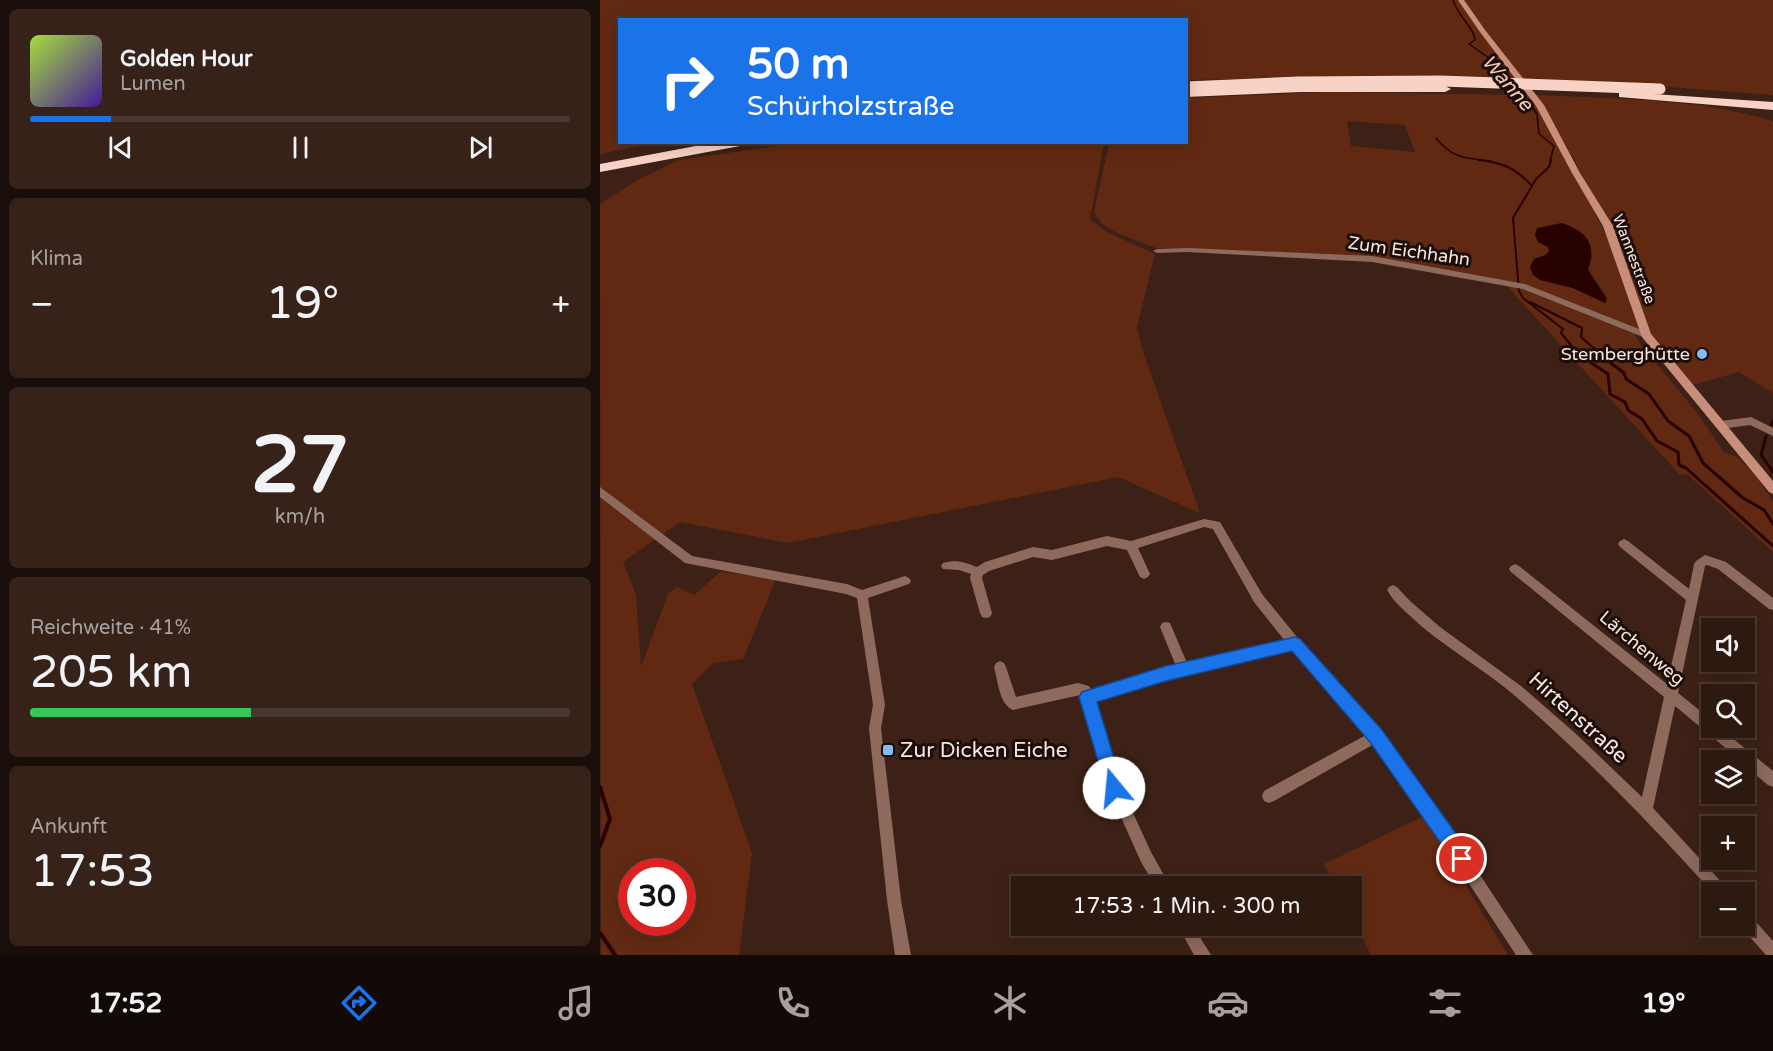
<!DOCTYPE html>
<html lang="de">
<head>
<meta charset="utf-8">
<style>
  :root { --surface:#2e1910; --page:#362219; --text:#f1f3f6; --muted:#a7a09f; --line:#493830; --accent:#1a73e8 }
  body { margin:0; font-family:"Varela Round",sans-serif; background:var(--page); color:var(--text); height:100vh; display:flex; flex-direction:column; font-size:22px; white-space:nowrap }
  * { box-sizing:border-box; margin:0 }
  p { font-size:20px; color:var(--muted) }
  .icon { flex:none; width:33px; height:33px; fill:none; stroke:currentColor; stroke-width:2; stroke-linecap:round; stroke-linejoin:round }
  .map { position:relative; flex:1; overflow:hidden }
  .details { display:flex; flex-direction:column; gap:9px; padding:9px; background:#190e09; width:600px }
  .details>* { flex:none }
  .top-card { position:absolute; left:18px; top:18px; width:570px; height:126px; border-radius:0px; box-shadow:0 3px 15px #0003,0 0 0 2px var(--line); background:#1a73e8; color:#fff; overflow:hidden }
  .controls { position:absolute; left:1101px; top:618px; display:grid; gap:12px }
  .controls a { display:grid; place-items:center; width:54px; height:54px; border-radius:0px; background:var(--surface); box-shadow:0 3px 15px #0003,0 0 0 2px var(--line); font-size:30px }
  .speed { position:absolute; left:18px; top:858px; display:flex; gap:12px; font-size:30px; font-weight:700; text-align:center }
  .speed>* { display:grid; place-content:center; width:78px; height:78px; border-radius:50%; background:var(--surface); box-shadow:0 3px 15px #0003,0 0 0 2px var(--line); line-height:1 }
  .speed .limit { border:9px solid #d22; background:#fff; color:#111 }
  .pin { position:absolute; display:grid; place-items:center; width:51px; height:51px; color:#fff; margin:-26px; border:3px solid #fff; border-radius:50%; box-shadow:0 2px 6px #0007 }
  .me { position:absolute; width:66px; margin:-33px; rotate:343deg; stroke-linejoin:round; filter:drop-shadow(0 0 4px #0008) }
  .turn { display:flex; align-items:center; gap:21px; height:126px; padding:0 30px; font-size:27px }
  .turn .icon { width:78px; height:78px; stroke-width:2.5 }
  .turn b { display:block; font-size:42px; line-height:51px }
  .big { font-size:45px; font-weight:600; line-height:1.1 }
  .details .tile { flex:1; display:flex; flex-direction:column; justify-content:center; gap:9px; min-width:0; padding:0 21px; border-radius:9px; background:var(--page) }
  .details .dial { align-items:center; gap:0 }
  .dial b { font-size:78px; line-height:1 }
  .song { display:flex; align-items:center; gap:18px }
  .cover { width:72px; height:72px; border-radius:9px; background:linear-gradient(135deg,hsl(80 70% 55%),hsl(260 70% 35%)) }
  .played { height:6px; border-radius:3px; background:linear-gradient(90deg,var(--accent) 15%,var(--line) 15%) }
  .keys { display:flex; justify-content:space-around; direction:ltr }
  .heat { display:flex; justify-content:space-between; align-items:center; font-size:33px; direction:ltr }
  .charge { height:9px; border-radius:4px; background:linear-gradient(90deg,#34c759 41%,var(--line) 0) }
  .trip { position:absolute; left:411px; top:876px; width:351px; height:60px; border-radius:0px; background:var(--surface); box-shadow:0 3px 15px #0003,0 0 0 2px var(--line); font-weight:600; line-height:60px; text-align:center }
  .tabs { display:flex; height:96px; justify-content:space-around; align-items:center; background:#120a06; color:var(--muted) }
  .tabs .icon { width:42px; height:42px }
  .tabs .selected { color:var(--accent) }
  .tabs b { font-size:27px; color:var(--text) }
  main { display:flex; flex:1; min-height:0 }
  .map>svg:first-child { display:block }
  .green { fill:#622912; fill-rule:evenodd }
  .water { fill:#270200 }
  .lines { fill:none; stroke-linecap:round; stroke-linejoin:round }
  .stream-far3 { stroke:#270200; stroke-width:1.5 }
  .stream-far2 { stroke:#270200; stroke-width:2 }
  .stream-far1 { stroke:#270200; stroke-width:3 }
  .stream { stroke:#270200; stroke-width:4 }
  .street { fill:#8e6a5d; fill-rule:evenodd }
  .secondary { fill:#c88e79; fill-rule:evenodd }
  .highway { fill:#f8d3c5; fill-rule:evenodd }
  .highway-bridge { stroke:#f8d3c5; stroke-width:11 }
  .route { fill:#1a73e8; stroke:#114b97; stroke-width:1.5 }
  .poi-dot { fill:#82bcfa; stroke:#1b0e0a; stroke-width:2 }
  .labels { text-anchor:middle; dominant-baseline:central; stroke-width:6; stroke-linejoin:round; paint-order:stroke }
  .far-street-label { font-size:15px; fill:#fae6df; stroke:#1b0e0a }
  .street-label { font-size:18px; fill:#fae6df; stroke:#1b0e0a }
  .poi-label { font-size:18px; fill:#fae6df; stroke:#1b0e0a; text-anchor:end }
  .water-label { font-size:20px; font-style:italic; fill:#f6c8b8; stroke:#1b0e0a }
  .near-street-label { font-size:21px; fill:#fae6df; stroke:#1b0e0a }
  .near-poi-label { font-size:21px; fill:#fae6df; stroke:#1b0e0a; text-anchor:start }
</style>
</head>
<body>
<main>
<section class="details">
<div class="tile">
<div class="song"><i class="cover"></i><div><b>Golden Hour</b><p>Lumen</p></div></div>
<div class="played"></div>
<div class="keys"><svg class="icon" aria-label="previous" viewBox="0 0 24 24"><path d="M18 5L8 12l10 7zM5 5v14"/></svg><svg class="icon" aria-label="pause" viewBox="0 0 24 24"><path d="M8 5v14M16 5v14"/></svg><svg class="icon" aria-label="next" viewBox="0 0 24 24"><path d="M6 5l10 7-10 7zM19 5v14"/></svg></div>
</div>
<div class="tile"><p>Klima</p>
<div class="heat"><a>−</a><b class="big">19°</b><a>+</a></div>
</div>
<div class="tile dial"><b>27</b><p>km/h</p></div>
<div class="tile"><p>Reichweite · 41%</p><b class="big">205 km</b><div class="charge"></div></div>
<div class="tile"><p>Ankunft</p><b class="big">17:53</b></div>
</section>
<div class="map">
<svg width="1173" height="955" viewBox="0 0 1173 955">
  <rect width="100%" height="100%" fill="#3d2116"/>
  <path class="green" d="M0 0H1173V95L1045 85 844 75 587 80 586 20H20V142L56 143 0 154Z
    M726 92 931 95 1015 251 1042 333 953 295 771 257 556 248 515 232 502 224 494 212 509 143 586 142 587 98ZM747 121 805 125 815 152 751 146ZM938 242 993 255 988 269 1007 298 1005 303 973 288 940 280 934 259 947 254 949 251 948 247Z
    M936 95C1015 99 1097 98 1173 121V393L1139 372 1092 385 1050 335 975 161Z
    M197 143H504L490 219 505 231 555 254 537 327 542 349 600 513 518 477 188 543 80 522 23 562 36 595 41 667 68 594 77 587 94 595 120 572 176 579 143 659 113 663 92 684 152 853 139 955H1L0 204 36 181 79 160ZM32 872H82V922H32Z
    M905 284 926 290 1034 333 1040 344 1095 410 1124 452 1137 457 1156 476 1173 501V552L1087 474 1080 475Z
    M824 816 908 955H771L752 917V886H736L724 864Z"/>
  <path class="water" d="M962 223C987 232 997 243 988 270L1007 299 1005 303 973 288 940 280 933 275 930 267 934 259 946 255 949 251 948 247 938 242 935 235 937 228Z"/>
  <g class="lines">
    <path class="stream-far3" d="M853 0C857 15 875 29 875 40L869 44 892 60 906 79
      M911 86 924 103 933 108 937 114 939 134 954 146 950 161
      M836 138C853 159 865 158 891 161"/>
    <path class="stream-far2" d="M878 160C901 162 916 168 932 186
      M951 160 949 167 936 179 913 218 919 291 923 298 963 329 961 333 976 351 995 366
      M930 302 982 328 981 337 1014 366"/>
    <path class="stream-far1" d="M993 364 1008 374 1010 394 1025 402 1028 410 1042 419 1057 441 1078 452 1079 465 1086 468 1173 546
      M1012 364 1024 373 1026 379 1049 394 1068 421 1089 436 1103 463 1143 498 1164 510 1173 524
      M1171 425 1173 421
      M1166 436 1161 455 1173 472"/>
    <path class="stream" d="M0 787 10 819 0 846
      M0 933 15 955"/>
    <path class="street" d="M588 248 772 256 925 284 1049 333 1051 335 1049 337H1043L923 289 772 262 588 252 557 253 553 251 557 249Z
      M1151 417 1173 428V436L1150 425 1121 429 1116 425 1121 421Z
      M0 487 92 556 247 584 262 590 305 576 309 578 311 581 309 584 268 598 285 705 281 728 301 900 311 955H295L287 900 269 728 273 705 257 598 246 594 85 563 0 497Z
      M604 519 620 522 662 594 714 658 781 732 814 775 933 955H916L804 785 774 744 674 801 669 803 664 801 662 796 664 791 766 735 693 650 584 675 494 701 521 787 551 852 570 886H555L541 862 508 788 480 695 413 710C399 704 398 681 394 667L396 663 400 661 404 663 406 667 416 697 478 683 489 686 491 690 576 666 560 627 562 623 566 622 570 623 587 663 685 641 654 602 613 529 604 527 538 548 550 574 548 577 544 579 540 577 527 550 507 546 452 560 433 557 389 571 383 575 382 578 392 613 390 617 386 618 382 617 380 613 370 578 371 574 359 570 343 569 341 566 343 563C356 559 365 562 377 567L385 562 433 547 452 550 507 536 531 541Z
      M1024 539 1028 541 1089 589 1094 564 1096 561 1105 555 1126 562 1173 598V610L1169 609 1118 569 1107 565 1105 566 1078 693 1112 720V728H1120L1173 771V787L1168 785 1144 765V760H1140L1075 706 1053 808 1126 887 1128 892H1112C1050 823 985 756 914 695 880 666 840 645 808 614 800 607 792 599 787 590L789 587 793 585 797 587 810 601 840 627 921 686 975 733 1042 797 1064 697 911 572 909 569 911 566 915 564 919 566 1067 684 1086 600 1020 547 1018 544 1020 541Z
      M1144 912 1149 914 1173 941V955H1166L1140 926H1144Z
      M578 926H593L611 955H594Z"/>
    <path class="secondary" d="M858 0H864L885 30 944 105 980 173 1013 226 1051 334 1173 481V494L1169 492 1042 337 1003 226 972 173 936 106 880 32Z"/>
    <path class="highway" d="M701 86H845L851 89 845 92H701L586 97V91Z
      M1023 92 1173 102V110L1019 97V93Z
      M117 142H146L140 146 0 172V164Z"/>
    <path class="highway-bridge" d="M586 87 698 82 841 81 1060 89"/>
  </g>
  <path class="route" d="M695 637 700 639 782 730 869 852 871 859 869 865 862 868 856 865 770 742 692 651 566 681 497 702 523 788 521 794 514 797 508 794 479 697 482 692 566 666Z"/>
  <g class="poi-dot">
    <circle cx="1102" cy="354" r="6"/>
    <rect x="282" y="744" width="12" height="12" rx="3"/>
  </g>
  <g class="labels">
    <g class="far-street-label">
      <text transform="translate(1034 259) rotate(69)">Wannestraße</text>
    </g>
    <g class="street-label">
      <text transform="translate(809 251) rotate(8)">Zum Eichhahn</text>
      <text transform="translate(1042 648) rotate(40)">Lärchenweg</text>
    </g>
    <g class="poi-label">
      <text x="1090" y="354">Stemberghütte</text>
    </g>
    <g class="water-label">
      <text transform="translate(907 83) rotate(49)">Wanne</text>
    </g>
    <g class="near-street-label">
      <text transform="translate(978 718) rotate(42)">Hirtenstraße</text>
    </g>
    <g class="near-poi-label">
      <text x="300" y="750">Zur Dicken Eiche</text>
    </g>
  </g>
</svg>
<div class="controls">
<a><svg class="icon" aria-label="sound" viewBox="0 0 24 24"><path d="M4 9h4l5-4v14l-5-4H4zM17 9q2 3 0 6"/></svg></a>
<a><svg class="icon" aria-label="search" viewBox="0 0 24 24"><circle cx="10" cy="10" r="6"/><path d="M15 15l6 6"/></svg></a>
<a><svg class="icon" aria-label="layers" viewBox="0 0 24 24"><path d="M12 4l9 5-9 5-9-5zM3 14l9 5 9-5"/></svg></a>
<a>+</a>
<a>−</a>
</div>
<div class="speed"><div class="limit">30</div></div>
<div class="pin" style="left:862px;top:859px;background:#d93025"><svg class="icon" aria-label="arrive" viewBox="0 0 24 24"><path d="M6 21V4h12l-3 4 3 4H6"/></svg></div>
<svg class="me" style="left:514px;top:788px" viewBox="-20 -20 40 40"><circle r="19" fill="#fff"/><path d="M0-13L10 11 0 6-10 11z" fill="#1a73e8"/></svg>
<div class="trip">17:53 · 1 Min. · 300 m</div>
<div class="top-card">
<div class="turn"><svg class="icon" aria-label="right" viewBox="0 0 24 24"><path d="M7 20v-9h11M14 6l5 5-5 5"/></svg><div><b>50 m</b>Schürholzstraße</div></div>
</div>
</div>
</main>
<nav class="tabs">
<b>17:52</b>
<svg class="icon selected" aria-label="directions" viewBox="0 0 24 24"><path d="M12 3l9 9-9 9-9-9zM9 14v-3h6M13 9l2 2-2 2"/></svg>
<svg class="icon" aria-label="music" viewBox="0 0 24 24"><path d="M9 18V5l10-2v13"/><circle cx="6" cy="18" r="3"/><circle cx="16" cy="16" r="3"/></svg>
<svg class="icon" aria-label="phone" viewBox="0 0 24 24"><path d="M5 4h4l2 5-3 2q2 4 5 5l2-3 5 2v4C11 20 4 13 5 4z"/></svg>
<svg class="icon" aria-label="climate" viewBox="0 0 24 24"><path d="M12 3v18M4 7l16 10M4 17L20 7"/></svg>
<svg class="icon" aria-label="car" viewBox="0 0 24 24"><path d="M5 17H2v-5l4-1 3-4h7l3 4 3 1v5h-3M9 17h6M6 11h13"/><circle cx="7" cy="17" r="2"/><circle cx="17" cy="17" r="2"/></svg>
<svg class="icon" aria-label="filters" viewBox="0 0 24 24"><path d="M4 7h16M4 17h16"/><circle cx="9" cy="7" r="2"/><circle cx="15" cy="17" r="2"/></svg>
<b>19°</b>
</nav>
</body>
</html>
